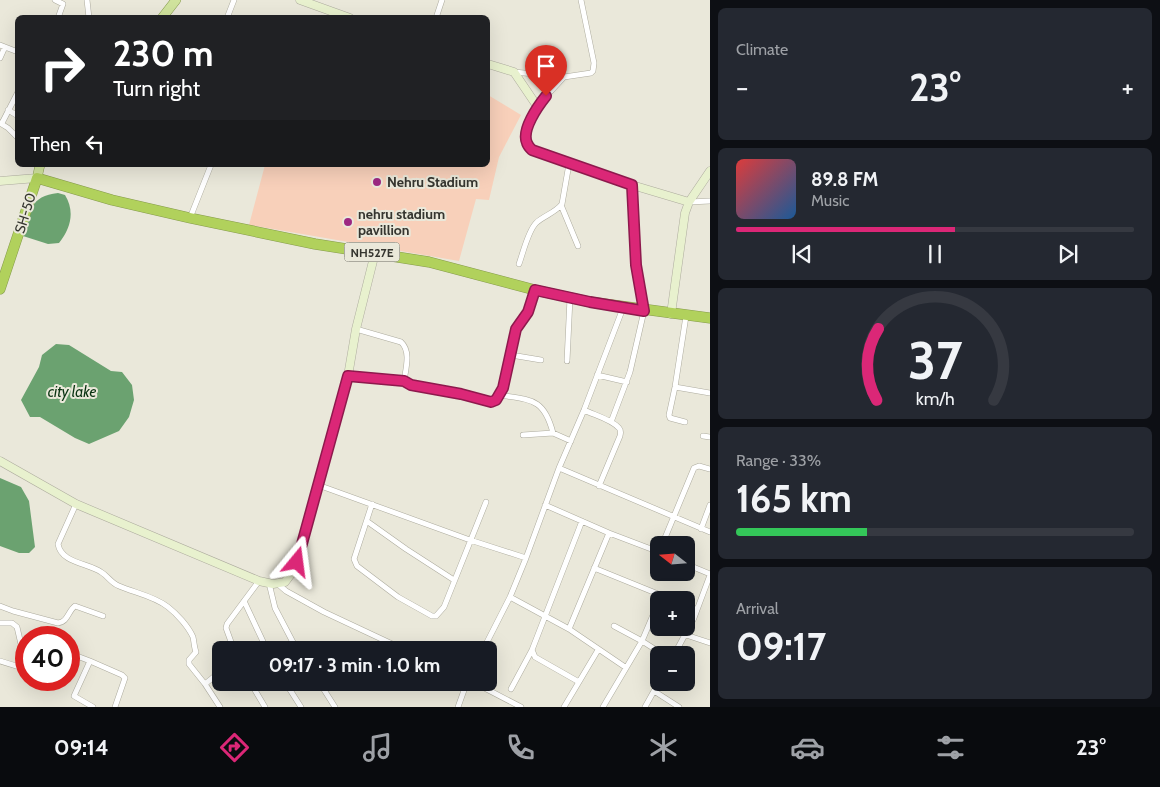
<!DOCTYPE html>
<html lang="en">
<head>
<meta charset="utf-8">
<style>
  :root { --surface:#171b24; --page:#242831; --text:#f1f3f6; --muted:#9ea1a6; --line:#363941; --accent:#db2777 }
  body { margin:0; font-family:Cabin,sans-serif; background:var(--page); color:var(--text); height:100vh; display:flex; flex-direction:column; font-size:19px; white-space:nowrap }
  * { box-sizing:border-box; margin:0 }
  p { font-size:16px; color:var(--muted) }
  .icon { flex:none; width:28px; height:28px; fill:none; stroke:currentColor; stroke-width:2; stroke-linecap:round; stroke-linejoin:round }
  .map { position:relative; flex:1; overflow:hidden }
  .panel { display:flex; flex-direction:column; gap:8px; padding:8px; background:#0d0f14; width:450px }
  .panel>* { flex:none }
  .banner { position:absolute; left:15px; top:15px; width:475px; height:152px; border-radius:8px; box-shadow:0 5px 20px #0002; background:#202124; color:#fff; overflow:hidden }
  .needle { width:32px; rotate:287deg }
  .fabs { position:absolute; left:650px; top:536px; display:grid; gap:10px }
  .fabs a { display:grid; place-items:center; width:45px; height:45px; border-radius:8px; background:var(--surface); box-shadow:0 5px 20px #0002; font-size:25px }
  .speed { position:absolute; left:15px; top:626px; display:flex; gap:10px; font-size:25px; font-weight:700; text-align:center }
  .speed>* { display:grid; place-content:center; width:65px; height:65px; border-radius:50%; background:var(--surface); box-shadow:0 5px 20px #0002; line-height:1 }
  .speed .limit { border:8px solid #d22; background:#fff; color:#111 }
  .pin { position:absolute; display:grid; place-items:center; width:42px; height:42px; color:#fff; margin:-51px -21px; border-radius:50% 50% 50% 0; rotate:-45deg; box-shadow:0 0 5px #0007 }
  .pin .icon { rotate:45deg }
  .me { position:absolute; width:55px; margin:-28px; rotate:16deg; stroke-linejoin:round; filter:drop-shadow(0 0 4px #0008) }
  .turn { display:flex; align-items:center; gap:18px; height:105px; padding:0 15px; font-size:22px }
  .turn .icon { width:65px; height:65px; stroke-width:2.5 }
  .turn b { display:block; font-size:35px; line-height:42px }
  .then { display:flex; align-items:center; height:48px; padding:0 15px; background:#0003; gap:10px; font-size:19px }
  .big { font-size:38px; font-weight:700; line-height:1.1 }
  .panel .widget { flex:1; display:flex; flex-direction:column; justify-content:center; gap:8px; min-width:0; padding:0 18px; border-radius:8px; background:var(--page) }
  .panel .dial { align-items:center; gap:0 }
  .dial svg { height:130px; overflow:visible; fill:none; stroke:var(--line); stroke-width:7; stroke-linecap:round; text-anchor:middle }
  .dial text { fill:var(--text); stroke:none }
  .song { display:flex; align-items:center; gap:15px }
  .cover { width:60px; height:60px; border-radius:8px; background:linear-gradient(135deg,hsl(0 70% 55%),hsl(210 70% 35%)) }
  .played { height:5px; border-radius:2px; background:linear-gradient(90deg,var(--accent) 55%,var(--line) 55%) }
  .keys { display:flex; justify-content:space-around; direction:ltr }
  .heat { display:flex; justify-content:space-between; align-items:center; font-size:28px; direction:ltr }
  .charge { height:8px; border-radius:4px; background:linear-gradient(90deg,#34c759 33%,var(--line) 0) }
  .trip { position:absolute; left:212px; top:641px; width:285px; height:50px; border-radius:8px; background:var(--surface); box-shadow:0 5px 20px #0002; font-weight:700; line-height:50px; text-align:center }
  .dock { display:flex; height:80px; justify-content:space-around; align-items:center; background:#090b0e; color:var(--muted) }
  .dock .icon { width:35px; height:35px }
  .dock .selected { color:var(--accent) }
  .dock b { font-size:22px; color:var(--text) }
  main { display:flex; flex:1; min-height:0 }
  .map>svg:first-child { display:block }
  .green { fill:#f8d0ba }
  .water { fill:#6ba270 }
  .lines { fill:none; stroke-linecap:round; stroke-linejoin:round }
  .street-casing { stroke:#adab9e; stroke-width:6 }
  .secondary-casing { stroke:#adab9e; stroke-width:9 }
  .primary-casing { stroke:#869b4d; stroke-width:10 }
  .highway-casing { stroke:#869b4d; stroke-width:11 }
  .street { stroke:#fff; stroke-width:5 }
  .secondary { stroke:#e8f1ce; stroke-width:8 }
  .primary { stroke:#d0e39d; stroke-width:9 }
  .highway { stroke:#b1d15c; stroke-width:10 }
  .route-casing { stroke:#8e194d; stroke-width:12 }
  .route { stroke:#db2777; stroke-width:9 }
  .poi-dot { fill:#9d2882; stroke:#eae8da; stroke-width:2 }
  .labels { text-anchor:middle; dominant-baseline:central; stroke-width:4; stroke-linejoin:round; paint-order:stroke }
  .shield { fill:#eae8da; stroke:#6c6b63; stroke-width:1 }
  .shield-label { font-size:12px; font-weight:bold; fill:#363630 }
  .poi-label { font-size:14px; font-weight:bold; fill:#363630; stroke:#eae8da; text-anchor:start }
  .street-label { font-size:14px; fill:#363630; stroke:#eae8da }
  .water-label { font-size:15px; font-style:italic; fill:#093311; stroke:#eae8da }
</style>
</head>
<body>
<main>
<div class="map">
<svg width="710" height="707" viewBox="0 0 710 707">
  <rect width="100%" height="100%" fill="#eae8da"/>
  <path class="green" d="M488 95 521 115 499 157 489 200 476 199 459 261 249 225 265 165H488Z"/>
  <path class="water" d="M58 193 65 195C75 211 71 228 59 243L48 244 23 236C29 212 30 196 58 193Z
    M56 344 69 345 111 371 122 372 132 385 134 400 129 417 119 431 89 444 75 438 40 417H30L21 400 39 367 42 355Z
    M0 478 21 487 29 501 35 547 29 553H19L0 546Z"/>
  <g class="lines">
    <g class="street-casing">
      <path id="street" d="M55 0 63 4 58 18
        M87 0 89 18
        M227 18 234 0
        M436 18 442 0
        M0 45 18 52
        M0 58 5 47
        M514 72 564 77 591 73 593 71 594 63 581 0
        M537 106 564 77
        M8 110 18 116
        M0 123 8 128 18 138
        M2 123 18 92
        M689 202 710 201
        M561 205 578 246
        M190 218 211 165
        M519 264C523 253 528 231 536 223 543 216 555 213 562 204L569 164
        M356 329 401 342C411 351 406 368 404 381
        M511 355 541 360
        M567 361 570 298
        M597 375 627 382
        M348 376 404 381 411 385 461 394 487 402H493L503 388 516 329 528 313 535 290
        M675 387 710 393
        M499 395C531 400 544 398 553 433L571 441
        M584 410C594 415 611 419 619 428 621 430 621 432 620 436L599 486
        M611 422 630 372 644 311 636 265 632 185
        M685 422 670 418 669 415 675 387 686 316
        M523 435 553 433
        M703 436 710 437
        M559 468 710 532
        M318 485 470 540 526 558
        M76 504 58 544C61 563 88 563 101 572 108 576 111 583 119 586 135 593 154 596 168 607 177 614 188 626 193 637 194 641 194 647 196 652L189 660V664L205 684 220 707
        M372 504 354 559 357 566 398 597 432 616H436L444 607 486 502
        M545 505 609 533 659 552
        M368 522 406 549 454 580
        M701 529 710 505
        M662 545 694 468 699 466 710 469
        M686 564 710 574
        M594 568 673 600
        M269 583 275 608 297 650
        M278 584 286 591 324 612 405 650
        M510 597 569 629 625 667
        M244 601 267 650
        M686 605 697 610
        M0 606 13 611 58 623C68 622 68 611 75 606L103 616
        M0 623H12L17 627 26 666
        M614 626 642 641 664 655
        M569 629 609 533
        M686 635 710 643
        M234 650 226 628 227 624 259 581
        M483 650 510 597 526 558 559 468 584 410 623 308
        M532 650 535 657 579 682
        M69 653 90 661 74 696 93 707
        M674 655 694 618 710 575
        M0 661 26 669
        M90 661 122 675 125 678 115 707
        M250 682 265 707
        M285 682 301 707
        M319 682 335 707
        M473 682 521 707
        M205 684 221 671
        M511 689 532 650 582 521
        M654 691 679 707
        M458 707 467 682
        M564 707 598 650
        M603 707 642 641 659 601
        M645 707 659 682"/>
    </g>
    <g class="secondary-casing">
      <path id="secondary" d="M300 0 350 18
        M488 64 514 72 537 106C531 122 520 134 532 150L632 185 689 202
        M0 181 37 178
        M671 314 685 213 689 202 710 171
        M0 461 76 504 259 581 273 584 285 582 294 570 318 485 348 376 356 329 375 253"/>
    </g>
    <g class="primary-casing">
      <path id="primary" d="M162 18 176 0
        M37 178 40 165"/>
    </g>
    <g class="highway-casing">
      <path id="highway" d="M0 289 37 178 112 200 190 218 315 244 429 262 535 290 590 302 710 318"/>
    </g>
    <use href="#street" class="street"/>
    <use href="#secondary" class="secondary"/>
    <use href="#primary" class="primary"/>
    <use href="#highway" class="highway"/>
  </g>
  <g class="lines">
    <g class="route-casing">
      <path id="route" d="M297 562 348 376 404 381 411 385 461 394 491 402 496 400 503 388 516 329 528 312 535 290 590 302 644 311 636 265 632 185 532 150C530 148 528 146 527 143 521 130 538 106 546 96"/>
    </g>
    <use href="#route" class="route"/>
  </g>
  <g class="poi-dot">
    <circle cx="377" cy="182" r="5"/>
    <circle cx="348" cy="222" r="5"/>
  </g>
  <g class="labels">
    <rect class="shield" x="344.5" y="242.5" width="55" height="19" rx="4"/>
    <g class="shield-label">
      <text x="372" y="252">NH527E</text>
    </g>
    <g class="poi-label">
      <text x="387" y="182">Nehru Stadium</text>
      <text x="358" y="214">nehru stadium<tspan x="358" dy="16">pavillion</tspan></text>
    </g>
    <g class="street-label">
      <text transform="translate(25 213) rotate(-73)">SH-50</text>
    </g>
    <g class="water-label">
      <text x="72" y="392">city lake</text>
    </g>
  </g>
</svg>
<div class="fabs">
<a><svg class="needle" viewBox="-14 -14 28 28"><path d="M0-13l5 13h-10z" fill="#e53935"/><path d="M0 13l5-13h-10z" fill="#9ea1a6"/></svg></a>
<a>+</a>
<a>−</a>
</div>
<div class="speed"><div class="limit">40</div></div>
<div class="pin" style="left:546px;top:96px;background:#d93025"><svg class="icon" aria-label="arrive" viewBox="0 0 24 24"><path d="M6 21V4h12l-3 4 3 4H6"/></svg></div>
<svg class="me" style="left:297px;top:562px" viewBox="-20 -20 40 40"><path d="M0-17L14 15 0 8-14 15z" fill="#db2777" stroke="#fff" stroke-width="4"/></svg>
<div class="trip">09:17 · 3 min · 1.0 km</div>
<div class="banner">
<div class="turn"><svg class="icon" aria-label="right" viewBox="0 0 24 24"><path d="M7 20v-9h11M14 6l5 5-5 5"/></svg><div><b>230 m</b>Turn right</div></div>
<div class="then">Then<svg class="icon" aria-label="left" viewBox="0 0 24 24"><path d="M17 20v-9H6M10 6l-5 5 5 5"/></svg></div>
</div>
</div>
<section class="panel">
<div class="widget"><p>Climate</p>
<div class="heat"><a>−</a><b class="big">23°</b><a>+</a></div>
</div>
<div class="widget">
<div class="song"><i class="cover"></i><div><b>89.8 FM</b><p>Music</p></div></div>
<div class="played"></div>
<div class="keys"><svg class="icon" aria-label="previous" viewBox="0 0 24 24"><path d="M18 5L8 12l10 7zM5 5v14"/></svg><svg class="icon" aria-label="pause" viewBox="0 0 24 24"><path d="M8 5v14M16 5v14"/></svg><svg class="icon" aria-label="next" viewBox="0 0 24 24"><path d="M6 5l10 7-10 7zM19 5v14"/></svg></div>
</div>
<div class="widget dial"><svg viewBox="0 0 100 80">
<path d="M14 69A42 42 0 1 1 86 69"/>
<path d="M14 69A42 42 0 0 1 15 25" stroke="#db2777"/>
<text x="50" y="56" font-size="32" font-weight="700">37</text>
<text x="50" y="72" font-size="11">km/h</text>
</svg></div>
<div class="widget"><p>Range · 33%</p><b class="big">165 km</b><div class="charge"></div></div>
<div class="widget"><p>Arrival</p><b class="big">09:17</b></div>
</section>
</main>
<nav class="dock">
<b>09:14</b>
<svg class="icon selected" aria-label="directions" viewBox="0 0 24 24"><path d="M12 3l9 9-9 9-9-9zM9 14v-3h6M13 9l2 2-2 2"/></svg>
<svg class="icon" aria-label="music" viewBox="0 0 24 24"><path d="M9 18V5l10-2v13"/><circle cx="6" cy="18" r="3"/><circle cx="16" cy="16" r="3"/></svg>
<svg class="icon" aria-label="phone" viewBox="0 0 24 24"><path d="M5 4h4l2 5-3 2q2 4 5 5l2-3 5 2v4C11 20 4 13 5 4z"/></svg>
<svg class="icon" aria-label="climate" viewBox="0 0 24 24"><path d="M12 3v18M4 7l16 10M4 17L20 7"/></svg>
<svg class="icon" aria-label="car" viewBox="0 0 24 24"><path d="M5 17H2v-5l4-1 3-4h7l3 4 3 1v5h-3M9 17h6M6 11h13"/><circle cx="7" cy="17" r="2"/><circle cx="17" cy="17" r="2"/></svg>
<svg class="icon" aria-label="filters" viewBox="0 0 24 24"><path d="M4 7h16M4 17h16"/><circle cx="9" cy="7" r="2"/><circle cx="15" cy="17" r="2"/></svg>
<b>23°</b>
</nav>
</body>
</html>
